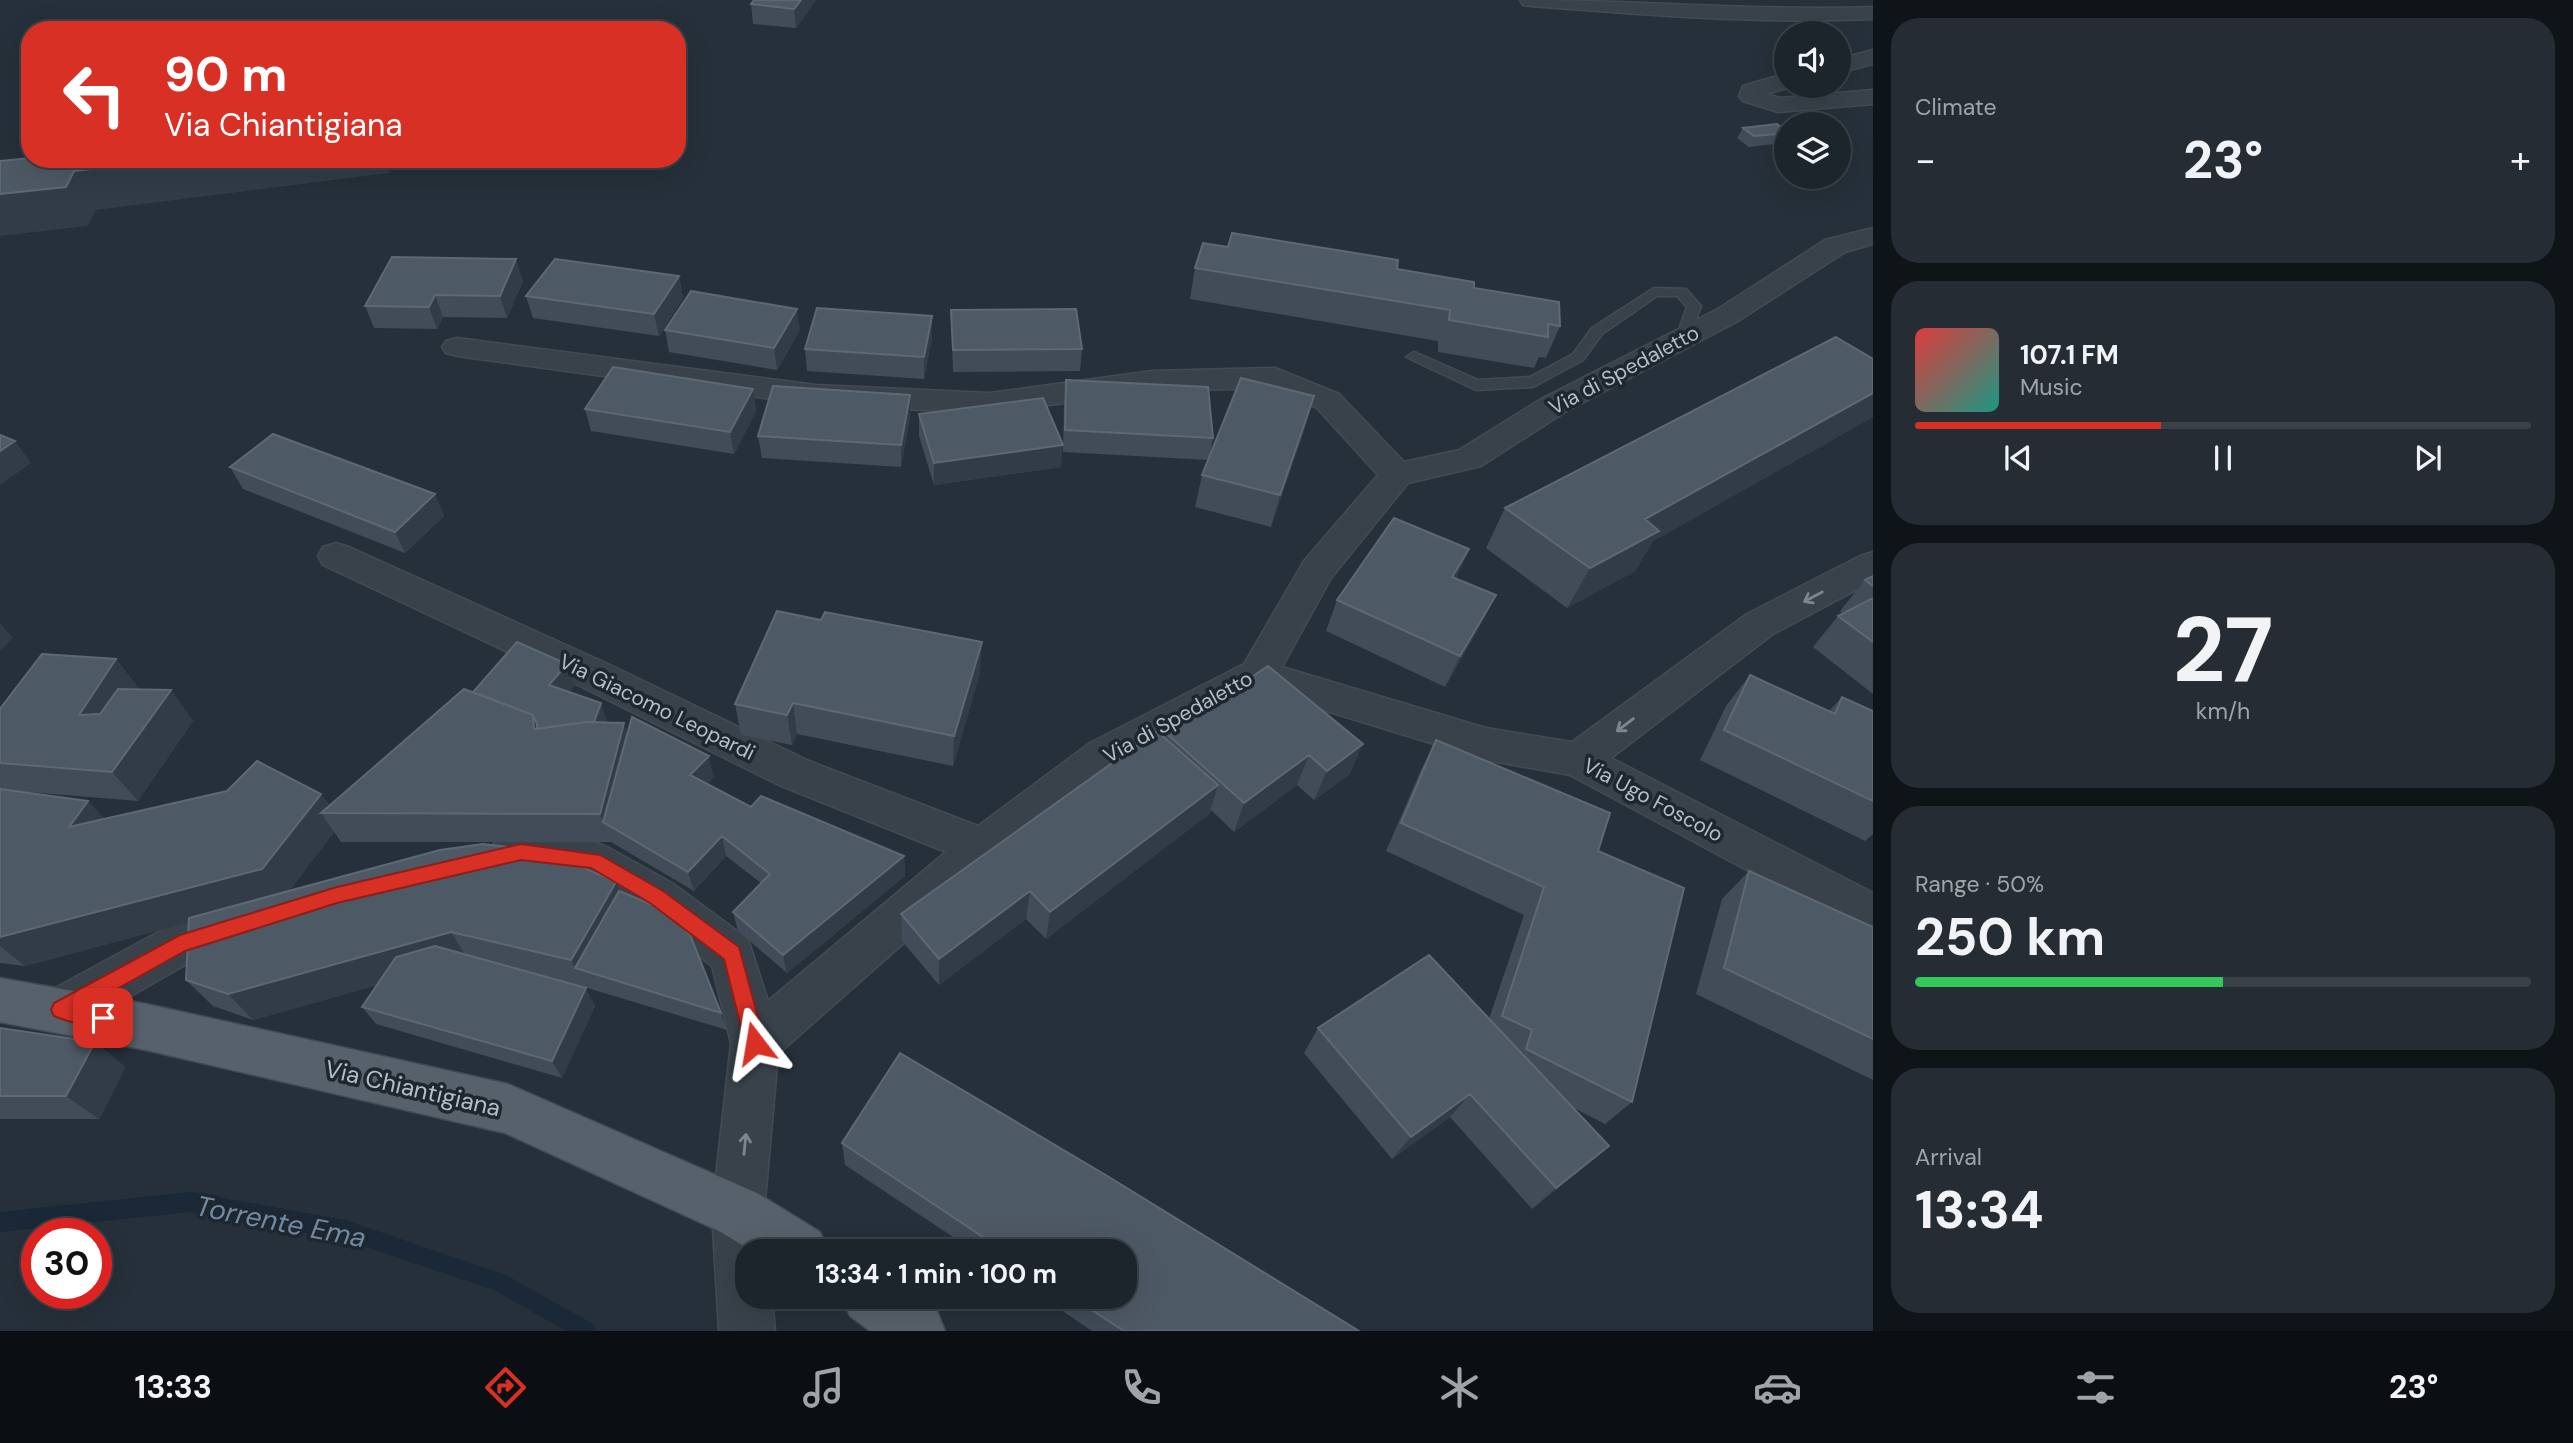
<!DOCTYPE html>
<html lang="en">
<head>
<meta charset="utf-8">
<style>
  :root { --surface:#1c242c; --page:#252c34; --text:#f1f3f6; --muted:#a0a4a9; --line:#3a4148; --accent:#d93025 }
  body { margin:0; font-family:"DM Sans",sans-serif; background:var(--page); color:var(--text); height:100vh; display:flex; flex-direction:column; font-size:26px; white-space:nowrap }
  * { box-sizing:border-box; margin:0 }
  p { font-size:23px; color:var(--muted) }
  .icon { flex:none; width:38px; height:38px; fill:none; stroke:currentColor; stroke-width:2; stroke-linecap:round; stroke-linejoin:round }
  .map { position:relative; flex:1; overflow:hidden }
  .details { display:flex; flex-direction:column; gap:18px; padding:18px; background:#0f1418; width:700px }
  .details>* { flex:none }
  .top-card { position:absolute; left:21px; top:21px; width:665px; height:147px; border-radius:28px; box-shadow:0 7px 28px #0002,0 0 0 2px var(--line); background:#d93025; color:#fff; overflow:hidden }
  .tools { position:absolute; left:1774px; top:21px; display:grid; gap:14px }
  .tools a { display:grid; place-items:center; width:77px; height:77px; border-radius:50%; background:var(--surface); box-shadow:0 7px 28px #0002,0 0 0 2px var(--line); font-size:35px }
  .speed { position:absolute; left:21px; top:1218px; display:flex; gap:14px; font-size:35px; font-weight:700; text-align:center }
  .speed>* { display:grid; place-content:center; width:91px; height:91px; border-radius:50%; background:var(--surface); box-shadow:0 7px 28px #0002,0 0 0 2px var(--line); line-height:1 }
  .speed .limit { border:10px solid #d22; background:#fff; color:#111 }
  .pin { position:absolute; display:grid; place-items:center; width:60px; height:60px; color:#fff; margin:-30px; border-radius:14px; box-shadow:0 4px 10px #0006 }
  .me { position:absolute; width:77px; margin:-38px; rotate:346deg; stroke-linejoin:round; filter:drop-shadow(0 0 5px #0008) }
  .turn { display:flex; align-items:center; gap:24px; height:147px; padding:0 28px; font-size:32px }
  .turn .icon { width:91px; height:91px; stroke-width:2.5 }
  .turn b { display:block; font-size:49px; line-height:60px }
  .big { font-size:52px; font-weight:700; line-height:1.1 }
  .details .tile { flex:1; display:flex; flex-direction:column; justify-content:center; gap:10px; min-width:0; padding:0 24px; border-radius:28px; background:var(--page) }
  .details .dial { align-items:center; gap:0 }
  .dial b { font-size:91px; line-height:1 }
  .song { display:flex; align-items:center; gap:21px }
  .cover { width:84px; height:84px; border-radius:10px; background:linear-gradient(135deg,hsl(0 70% 55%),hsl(170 70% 35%)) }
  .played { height:7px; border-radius:4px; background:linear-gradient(90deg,var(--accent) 40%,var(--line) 40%) }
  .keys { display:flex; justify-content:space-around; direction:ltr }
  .heat { display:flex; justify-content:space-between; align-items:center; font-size:38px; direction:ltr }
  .charge { height:10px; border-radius:5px; background:linear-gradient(90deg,#34c759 50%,var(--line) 0) }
  .trip { position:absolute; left:735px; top:1239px; width:402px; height:70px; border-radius:28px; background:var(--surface); box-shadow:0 7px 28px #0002,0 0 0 2px var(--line); font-weight:700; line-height:70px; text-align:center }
  .tab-bar { display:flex; height:112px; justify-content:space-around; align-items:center; background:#0b0e12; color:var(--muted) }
  .tab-bar .icon { width:49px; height:49px }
  .tab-bar .current { color:var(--accent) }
  .tab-bar b { font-size:32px; color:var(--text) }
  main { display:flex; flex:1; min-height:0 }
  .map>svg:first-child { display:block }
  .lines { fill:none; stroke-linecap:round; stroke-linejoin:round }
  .stream { fill:#1a2837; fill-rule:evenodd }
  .service-casing { stroke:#424b54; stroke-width:3 }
  .minor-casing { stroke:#424b54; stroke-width:3 }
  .primary-casing { stroke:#424b54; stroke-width:3 }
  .service { fill:#39424b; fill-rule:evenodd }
  .minor { fill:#39424b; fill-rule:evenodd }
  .primary { fill:#57616b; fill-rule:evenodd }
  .wall { fill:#414c58 }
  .shaded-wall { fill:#313c47 }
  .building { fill:#4d5964; stroke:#5e6873; stroke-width:2 }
  .oneway { stroke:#7d868f }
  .route { fill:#d93025; stroke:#8d1f18; stroke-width:2 }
  .labels { text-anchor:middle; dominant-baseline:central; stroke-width:7; stroke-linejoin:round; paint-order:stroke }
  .street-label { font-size:21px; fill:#b5bdc6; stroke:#1e2730 }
  .near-street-label { font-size:24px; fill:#b5bdc6; stroke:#1e2730 }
  .near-water-label { font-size:28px; font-style:italic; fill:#7189a2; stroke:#1e2730 }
</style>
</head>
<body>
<main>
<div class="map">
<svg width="1873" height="1331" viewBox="0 0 1873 1331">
  <rect width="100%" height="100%" fill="#26303a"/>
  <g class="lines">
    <path class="stream" d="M190 1192 345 1220 506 1275 593 1324 596 1331H566L494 1290 345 1240 190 1212 0 1232V1212Z"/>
    <g class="service-casing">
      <path id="service" d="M1654 288 1686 289 1701 306 1688 341H1678L1676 338 1687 307 1677 296H1657L1602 334 1583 360 1533 387 1476 390 1406 357 1414 352 1419 354 1478 380 1530 377 1573 354 1592 328Z"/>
    </g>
    <g class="minor-casing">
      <path id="minor" d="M1520 0C1638 0 1755 11 1873 7V19C1759 24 1645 15 1531 6L1523 5Z
        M1873 50V64L1839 73V59Z
        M1787 73V86H1793L1767 94 1780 98 1873 90V104L1778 112 1743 101 1739 96 1743 86Z
        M1873 228V244L1845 252 1738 321 1565 412 1481 466 1408 483 1331 578 1282 667 1486 728 1572 742 1747 614 1860 556 1873 552V581L1773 634 1611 758 1873 893V935L1857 929 1570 775 1486 760 1261 691 1118 767 998 860 778 1054 764 1212 768 1251H747V1297H772L775 1331H719L712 1212 731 1043 712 966 640 911 586 879 521 871 510 874 495 868 488 855 495 842 521 833 594 842 609 848 672 883 748 939 768 1001 946 852 779 785 580 686 323 565 318 556 323 547 336 543 349 547 608 664 809 761 978 826 1090 743 1244 664 1304 561 1378 475 1317 408 1271 388 1152 391 990 413 816 405 457 356 446 353 442 347 446 341 457 338 816 385 990 393 1152 371 1275 368 1339 394 1404 462 1459 450 1543 398 1718 309 1825 240Z
        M238 906 254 912 261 926 254 940 192 961 78 1026 61 1032 44 1026 37 1010 44 994 164 929Z"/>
    </g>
    <g class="primary-casing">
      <path id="primary" d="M0 978 146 1004 508 1084 757 1193 820 1232 828 1251H752L719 1231 505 1133 146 1050 0 1022Z
        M842 1297H916L937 1311 945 1331H870L850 1316Z"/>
    </g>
    <use href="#service" class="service"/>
    <use href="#minor" class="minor"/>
    <use href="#primary" class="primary"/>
  </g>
  <path class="wall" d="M816 0 796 28 753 24 751 4Z
    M1743 128 1787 132V135L1782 143 1749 147 1737 138Z
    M1228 247 1474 288 1560 326 1546 358 1539 357 1534 368 1438 352V341L1190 299 1195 268Z
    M679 276 683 298 659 336 533 318 526 296Z
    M523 281 507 318 443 317 437 329 374 328 365 306Z
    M951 310 1082 349 1080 371 953 372Z
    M932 316V337L924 379 807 371 805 349Z
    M665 330H800L777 370 669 352Z
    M1873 359V417L1653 541 1635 571 1567 608 1486 548 1505 508Z
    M1066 380 1213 438 1210 455 1305 428 1271 527 1195 507 1202 475 1208 460 1063 452 1064 402Z
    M753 389 756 411 734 454 591 431 585 409Z
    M919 414 1061 467 934 485 919 436Z
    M910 417 901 467 762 458 758 436Z
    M230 467 435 494 444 516 405 553 243 489Z
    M1469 549 1456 578 1480 626 1445 687 1326 631 1337 600Z
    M1873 576V694L1813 647 1838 616 1842 613 1840 611 1865 580Z
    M821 620 980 673 953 766 797 734 792 745 741 735 735 704Z
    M116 659 139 689 171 690 193 721 138 801 3 790 105 819 321 794 330 806 473 692 567 664 575 685 569 692 608 723 714 777 707 784 751 807 904 856 905 876 787 973 738 931 733 912 761 883 726 856 694 891 611 842H341L334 832 289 891 616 882 619 891 721 1013 727 1030 584 987 557 980 595 1006 562 1078 376 1024 362 1007 377 985 253 1020 213 1006 186 980 189 922 25 966 0 963V709Z
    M1268 666 1350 774 1314 800 1297 785 1234 832 1211 810 1209 814 1046 939 1026 919 939 985 902 941 901 914 1166 739 1167 734Z
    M1750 675 1829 711 1842 697 1873 711V834L1865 841 1700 760 1726 706Z
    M1436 740 1598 851 1632 1102 1605 1124 1574 1108 1583 1168 1532 1209 1450 1117 1392 1159 1304 1053 1318 1028 1489 1019 1524 915 1386 851 1421 770Z
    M1749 871 1873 927V1080L1696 994 1722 899Z
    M0 1028 95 1042 125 1067 99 1119H0Z
    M842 1143 1359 1331H1092L1042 1297H1125V1251H974L845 1165Z"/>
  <path class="shaded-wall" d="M801 0H816L796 28 794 9Z
    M176 159H396L388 160 389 173 96 210 88 226 0 236V194L74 171Z
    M516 259 523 281 507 318 500 296Z
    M679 276 683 298 659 336 654 314Z
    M435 295 443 317 437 329 429 307Z
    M797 309 800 330 777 370 774 348Z
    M932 316V337L924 379V357Z
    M753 389 756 411 734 454 730 432Z
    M1873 393V417L1653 541 1635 571 1567 608 1590 568 1645 519Z
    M910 395V417L901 467V445Z
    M1314 396 1305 428 1271 527 1280 495Z
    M15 441 31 463 0 485V451Z
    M1063 445 1061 467 934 485V463Z
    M435 494 444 516 405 553 395 532Z
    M1469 549 1454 581 1452 577Z
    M1496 595 1480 626 1445 687 1460 656Z
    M0 623 13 638 0 651Z
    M982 642 980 673 953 766 954 736Z
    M116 659 140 690 105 745 79 715Z
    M567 664 575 685 557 706 549 685Z
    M171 690 193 721 138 801 112 772Z
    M601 703 608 724 590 731Z
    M793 703 797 734 792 745 787 715Z
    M533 715 543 738 534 729Z
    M624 723 634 753 603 822 600 814Z
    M1363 744 1350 774 1314 800 1327 771Z
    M1309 755 1297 785 1234 832 1244 803Z
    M709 756 714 777 696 796 690 775Z
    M1218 785 1209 814 1046 939 1050 912Z
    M321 794 334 813H321L334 832 285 897 25 966 0 946V937Z
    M88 801 115 830 69 827Z
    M722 836 726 856 694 891 688 872Z
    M904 856 905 876 787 973 783 955Z
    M616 882 627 910 575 968 571 960Z
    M1030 891 1026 919 939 985V959Z
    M451 932 468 959 253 1020 228 994Z
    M586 988 595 1006 562 1078 552 1061Z
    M95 1042 125 1067 99 1119 66 1096Z
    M1470 1094 1450 1117 1392 1159 1411 1137Z
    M1609 1146 1583 1168 1532 1209 1556 1188Z"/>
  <path class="building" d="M754 0H801L794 9 751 4Z
    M1777 124 1787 132V133L1754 136 1743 128Z
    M30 158V159H176L74 171 66 187 0 194V161Z
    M1232 233 1398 260 1397 269 1474 282V288L1559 302 1560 326 1548 324V337L1449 320 1450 310 1195 268 1203 243 1228 247Z
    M392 257 516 259 500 296 435 295 429 307 365 306Z
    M555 259 679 276 654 314 526 296Z
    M691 291 797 309 774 348 665 330Z
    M817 308 932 316 924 357 805 349Z
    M1076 309 1082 349 953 350 951 310Z
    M1836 337 1873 359V393L1645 519 1659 531 1590 568 1505 508Z
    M613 367 753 389 730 432 585 409Z
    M1241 378 1314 396 1280 495 1202 475Z
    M1066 380 1208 387 1213 438 1065 430Z
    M773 386 910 395 901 445 758 436Z
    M1043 398 1063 445 934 463 919 414Z
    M273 434 435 494 395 532 230 467Z
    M0 435 15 441 0 451Z
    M1394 518 1469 549 1452 577 1496 595 1460 656 1337 600Z
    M1873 576V586L1865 580Z
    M1873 598V642L1838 616Z
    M777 611 821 620 825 612 982 642 954 736 793 703 787 715 735 704Z
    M517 642 567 664 549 685 601 703 594 722H587L537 729V724L533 715 473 692Z
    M42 654 116 659 79 715 100 714 118 689 171 690 112 772 0 763V709Z
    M1268 666 1363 744 1327 771 1309 755 1244 803 1167 734Z
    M1750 675 1835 714 1842 697 1873 711V801L1724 730Z
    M464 689 533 715 534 729 587 722 624 723 600 814 321 813Z
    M632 717 709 756 690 775 751 807 761 796 904 856 783 955 733 912 770 874 722 836 688 872 603 822Z
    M1157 731 1218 785 1050 912 1030 891 939 959 901 914Z
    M1436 740 1610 813 1598 851 1684 888 1632 1102 1526 1049 1532 1030 1502 1016 1544 887 1401 823Z
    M257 761 321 794 262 869 0 937V789L88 801 69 827 227 791Z
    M483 844 548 852 616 882 571 960 451 932 228 994 186 980 189 918 440 850Z
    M1749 871 1873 927V1039L1724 968Z
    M619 891 672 913 691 937 721 1013 575 968Z
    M435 946 586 988 552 1061 362 1007 396 957Z
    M1429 955 1609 1146 1556 1188 1470 1094 1411 1137 1318 1028Z
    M0 1028 95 1042 66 1096H0Z
    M900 1053 1109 1177 1359 1331H1124L1072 1297H1125V1251H1004L842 1143Z"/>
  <defs><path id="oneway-shaft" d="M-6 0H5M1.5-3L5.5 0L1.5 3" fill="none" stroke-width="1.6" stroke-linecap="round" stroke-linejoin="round" transform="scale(1.75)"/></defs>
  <g class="oneway">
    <use href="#oneway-shaft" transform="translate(1813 597) rotate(152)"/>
    <use href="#oneway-shaft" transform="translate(1625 725) rotate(143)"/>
    <use href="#oneway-shaft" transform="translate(745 1144) rotate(-84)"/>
  </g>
  <path class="route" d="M521 844 600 855 663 891 739 947 765 1043 762 1050 755 1053 748 1050 745 1043 724 959 650 903 591 868 521 860 337 903 185 951 87 1006 110 1012 113 1018 110 1025C96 1030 68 1022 54 1016L51 1010 54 1003 180 935 337 887Z"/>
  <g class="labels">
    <g class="street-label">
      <text transform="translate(1624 370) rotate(-28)">Via di Spedaletto</text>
      <text transform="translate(657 707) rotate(26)">Via Giacomo Leopardi</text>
      <text transform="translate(1178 717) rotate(-29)">Via di Spedaletto</text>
      <text transform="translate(1653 800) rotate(28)">Via Ugo Foscolo</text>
    </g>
    <g class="near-street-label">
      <text transform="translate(413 1088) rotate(13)">Via Chiantigiana</text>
    </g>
    <g class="near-water-label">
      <text transform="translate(281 1222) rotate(11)">Torrente Ema</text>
    </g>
  </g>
</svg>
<div class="tools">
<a><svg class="icon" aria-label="sound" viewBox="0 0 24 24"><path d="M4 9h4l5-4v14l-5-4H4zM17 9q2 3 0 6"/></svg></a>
<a><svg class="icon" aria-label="layers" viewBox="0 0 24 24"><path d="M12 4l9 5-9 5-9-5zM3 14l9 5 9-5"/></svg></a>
</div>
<div class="speed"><div class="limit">30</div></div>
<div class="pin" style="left:103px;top:1018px;background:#d93025"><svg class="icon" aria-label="arrive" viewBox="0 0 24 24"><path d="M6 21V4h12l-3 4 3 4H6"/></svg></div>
<svg class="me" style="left:755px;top:1043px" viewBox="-20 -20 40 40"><path d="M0-17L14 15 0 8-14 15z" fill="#d93025" stroke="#fff" stroke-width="4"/></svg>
<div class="trip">13:34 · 1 min · 100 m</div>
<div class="top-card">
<div class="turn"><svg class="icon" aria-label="left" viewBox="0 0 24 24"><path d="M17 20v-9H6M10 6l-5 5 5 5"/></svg><div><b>90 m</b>Via Chiantigiana</div></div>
</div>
</div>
<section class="details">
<div class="tile"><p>Climate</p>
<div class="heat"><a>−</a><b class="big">23°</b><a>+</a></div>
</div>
<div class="tile">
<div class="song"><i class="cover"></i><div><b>107.1 FM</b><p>Music</p></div></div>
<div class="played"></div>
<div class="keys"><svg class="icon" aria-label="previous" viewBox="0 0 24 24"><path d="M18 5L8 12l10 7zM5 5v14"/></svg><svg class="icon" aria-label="pause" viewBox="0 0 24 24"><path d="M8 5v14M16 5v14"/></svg><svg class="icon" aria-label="next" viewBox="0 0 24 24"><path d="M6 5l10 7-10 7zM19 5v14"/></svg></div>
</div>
<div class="tile dial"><b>27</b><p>km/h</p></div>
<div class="tile"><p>Range · 50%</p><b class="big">250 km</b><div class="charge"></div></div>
<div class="tile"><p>Arrival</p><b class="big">13:34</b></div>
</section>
</main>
<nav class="tab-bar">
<b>13:33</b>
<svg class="icon current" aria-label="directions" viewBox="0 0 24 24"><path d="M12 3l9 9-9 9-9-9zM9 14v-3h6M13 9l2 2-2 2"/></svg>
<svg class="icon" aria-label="music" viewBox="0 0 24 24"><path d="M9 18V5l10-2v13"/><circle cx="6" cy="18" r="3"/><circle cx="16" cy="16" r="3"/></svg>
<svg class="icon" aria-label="phone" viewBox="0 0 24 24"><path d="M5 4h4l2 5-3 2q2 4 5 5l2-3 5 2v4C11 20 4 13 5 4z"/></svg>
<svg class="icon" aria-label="climate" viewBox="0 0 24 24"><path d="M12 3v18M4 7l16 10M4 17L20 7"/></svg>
<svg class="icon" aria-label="car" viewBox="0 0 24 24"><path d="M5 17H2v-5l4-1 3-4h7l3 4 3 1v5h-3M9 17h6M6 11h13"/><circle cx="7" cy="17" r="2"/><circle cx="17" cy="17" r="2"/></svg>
<svg class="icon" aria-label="filters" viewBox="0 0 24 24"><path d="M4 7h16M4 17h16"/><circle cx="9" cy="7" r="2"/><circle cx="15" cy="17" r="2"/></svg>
<b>23°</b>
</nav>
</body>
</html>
